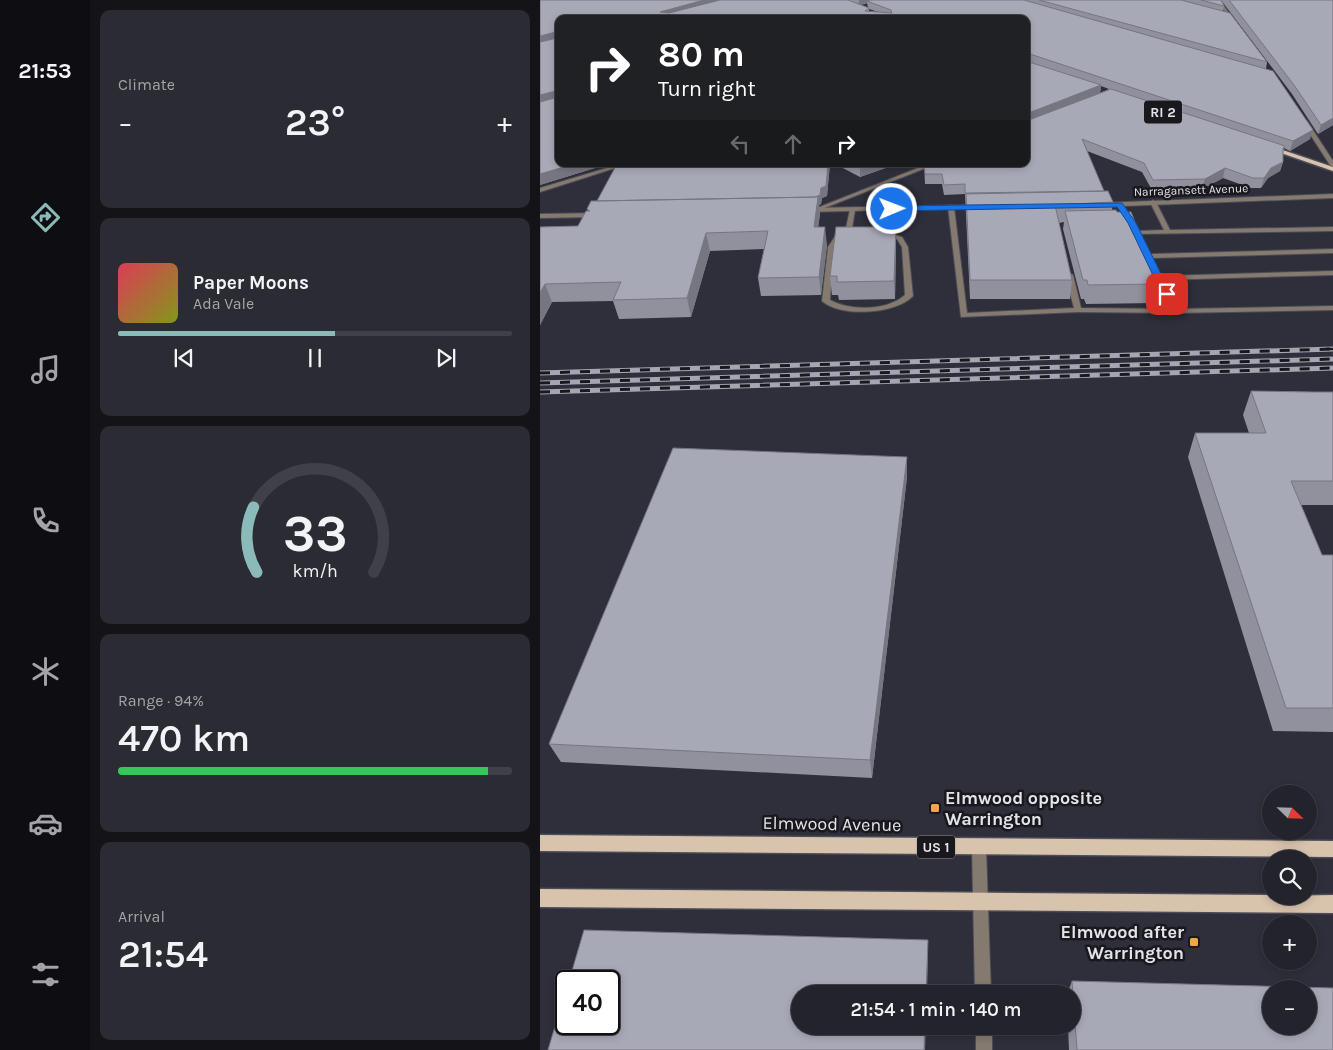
<!DOCTYPE html>
<html lang="en">
<head>
<meta charset="utf-8">
<style>
  :root { --surface:#23232c; --page:#2b2b34; --text:#f1f3f6; --muted:#a3a4a9; --line:#404048; --accent:#8bbbb9 }
  body { margin:0; font-family:Karla,sans-serif; background:var(--page); color:var(--text); height:100vh; display:flex; flex-direction:column; font-size:19px; white-space:nowrap }
  * { box-sizing:border-box; margin:0 }
  p { font-size:16px; color:var(--muted) }
  .icon { flex:none; width:28px; height:28px; fill:none; stroke:currentColor; stroke-width:2; stroke-linecap:round; stroke-linejoin:round }
  .map { position:relative; flex:1; overflow:hidden }
  .sheet { display:flex; flex-direction:column; gap:10px; padding:10px; background:#131318; width:450px }
  .sheet>* { flex:none }
  .hud { position:absolute; left:15px; top:15px; width:475px; height:152px; border-radius:10px; box-shadow:0 2px 8px #0003,0 0 0 1px var(--line); background:#202124; color:#fff; overflow:hidden }
  .needle { width:32px; rotate:113deg }
  .tools { position:absolute; left:722px; top:785px; display:grid; gap:10px }
  .tools a { display:grid; place-items:center; width:55px; height:55px; border-radius:50%; background:var(--surface); box-shadow:0 2px 8px #0003,0 0 0 1px var(--line); font-size:25px }
  .speed { position:absolute; left:15px; top:970px; display:flex; gap:10px; font-size:25px; font-weight:700; text-align:center }
  .speed>* { display:grid; place-content:center; width:65px; height:65px; border-radius:50%; background:var(--surface); box-shadow:0 2px 8px #0003,0 0 0 1px var(--line); line-height:1 }
  .speed .limit { border:2px solid #111; border-radius:8px; background:#fff; color:#111 }
  .pin { position:absolute; display:grid; place-items:center; width:42px; height:42px; color:#fff; margin:-21px; border-radius:10px; box-shadow:0 2px 8px #0006 }
  .me { position:absolute; width:55px; margin:-28px; rotate:89deg; stroke-linejoin:round; filter:drop-shadow(0 0 4px #0008) }
  .turn { display:flex; align-items:center; gap:18px; height:105px; padding:0 20px; font-size:22px }
  .turn .icon { width:65px; height:65px; stroke-width:2.5 }
  .turn b { display:block; font-size:35px; line-height:42px }
  .lanes { display:flex; align-items:center; height:48px; padding:0 20px; background:#0003; justify-content:center; gap:25px; direction:ltr }
  .lanes .off { opacity:.35 }
  .big { font-size:38px; font-weight:600; line-height:1.1 }
  .sheet .card { flex:1; display:flex; flex-direction:column; justify-content:center; gap:8px; min-width:0; padding:0 18px; border-radius:10px; background:var(--page) }
  .sheet .dial { align-items:center; gap:0 }
  .dial svg { height:130px; overflow:visible; fill:none; stroke:var(--line); stroke-width:7; stroke-linecap:round; text-anchor:middle }
  .dial text { fill:var(--text); stroke:none }
  .song { display:flex; align-items:center; gap:15px }
  .cover { width:60px; height:60px; border-radius:8px; background:linear-gradient(135deg,hsl(350 70% 55%),hsl(70 70% 35%)) }
  .played { height:5px; border-radius:2px; background:linear-gradient(90deg,var(--accent) 55%,var(--line) 55%) }
  .keys { display:flex; justify-content:space-around; direction:ltr }
  .heat { display:flex; justify-content:space-between; align-items:center; font-size:28px; direction:ltr }
  .charge { height:8px; border-radius:4px; background:linear-gradient(90deg,#34c759 94%,var(--line) 0) }
  .trip { position:absolute; left:251px; top:985px; width:290px; height:50px; border-radius:25px; background:var(--surface); box-shadow:0 2px 8px #0003,0 0 0 1px var(--line); font-weight:600; line-height:50px; text-align:center }
  main { display:flex; flex:1; min-height:0 }
  .menu { display:flex; flex-direction:column; width:90px; justify-content:space-around; align-items:center; background:#0e0e12; color:var(--muted) }
  .menu .icon { width:35px; height:35px }
  .menu .selected { color:var(--accent) }
  .menu b { font-size:22px; color:var(--text) }
  .map>svg:first-child { display:block }
  .lines { fill:none; stroke-linecap:round; stroke-linejoin:round }
  .service-casing { stroke:#4c4c57; stroke-width:2 }
  .minor-casing { stroke:#4c4c57; stroke-width:2 }
  .tertiary-casing { stroke:#4c4c57; stroke-width:2 }
  .primary-casing { stroke:#4c4c57; stroke-width:3 }
  .service { fill:#847a6f; fill-rule:evenodd }
  .minor { fill:#847a6f; fill-rule:evenodd }
  .tertiary { fill:#847a6f; fill-rule:evenodd }
  .primary { fill:#d8c3ad; fill-rule:evenodd }
  .rail-far1-casing { stroke:#a6a6b0; stroke-width:4 }
  .rail-casing { stroke:#a6a6b0; stroke-width:5 }
  .rail-far1 { stroke:#18181d; stroke-width:2.5; stroke-dasharray:8; stroke-linecap:butt }
  .rail { stroke:#18181d; stroke-width:3; stroke-dasharray:10; stroke-linecap:butt }
  .wall { fill:#90919d; fill-rule:evenodd }
  .shaded-wall { fill:#767680 }
  .building { fill:#a8a9b7; stroke:#767680; fill-rule:evenodd }
  .route { fill:#1a73e8; stroke:#114b97 }
  .poi-dot { fill:#f3a542; stroke:#18181d; stroke-width:2 }
  .labels { text-anchor:middle; dominant-baseline:central; stroke-width:5; stroke-linejoin:round; paint-order:stroke }
  .far-street-label { font-size:12px; fill:#e3e3eb; stroke:#18181d }
  .shield { fill:#18181d; stroke:#a6a6ad; stroke-width:1 }
  .shield-label { font-size:14px; font-weight:bold; fill:#e3e3eb }
  .near-poi-label { font-size:18px; font-weight:bold; fill:#e3e3eb; stroke:#18181d; text-anchor:start }
  .near-street-label { font-size:18px; fill:#e3e3eb; stroke:#18181d }
</style>
</head>
<body>
<main>
<nav class="menu">
<b>21:53</b>
<svg class="icon selected" aria-label="directions" viewBox="0 0 24 24"><path d="M12 3l9 9-9 9-9-9zM9 14v-3h6M13 9l2 2-2 2"/></svg>
<svg class="icon" aria-label="music" viewBox="0 0 24 24"><path d="M9 18V5l10-2v13"/><circle cx="6" cy="18" r="3"/><circle cx="16" cy="16" r="3"/></svg>
<svg class="icon" aria-label="phone" viewBox="0 0 24 24"><path d="M5 4h4l2 5-3 2q2 4 5 5l2-3 5 2v4C11 20 4 13 5 4z"/></svg>
<svg class="icon" aria-label="climate" viewBox="0 0 24 24"><path d="M12 3v18M4 7l16 10M4 17L20 7"/></svg>
<svg class="icon" aria-label="car" viewBox="0 0 24 24"><path d="M5 17H2v-5l4-1 3-4h7l3 4 3 1v5h-3M9 17h6M6 11h13"/><circle cx="7" cy="17" r="2"/><circle cx="17" cy="17" r="2"/></svg>
<svg class="icon" aria-label="filters" viewBox="0 0 24 24"><path d="M4 7h16M4 17h16"/><circle cx="9" cy="7" r="2"/><circle cx="15" cy="17" r="2"/></svg>
</nav>
<section class="sheet">
<div class="card"><p>Climate</p>
<div class="heat"><a>−</a><b class="big">23°</b><a>+</a></div>
</div>
<div class="card">
<div class="song"><i class="cover"></i><div><b>Paper Moons</b><p>Ada Vale</p></div></div>
<div class="played"></div>
<div class="keys"><svg class="icon" aria-label="previous" viewBox="0 0 24 24"><path d="M18 5L8 12l10 7zM5 5v14"/></svg><svg class="icon" aria-label="pause" viewBox="0 0 24 24"><path d="M8 5v14M16 5v14"/></svg><svg class="icon" aria-label="next" viewBox="0 0 24 24"><path d="M6 5l10 7-10 7zM19 5v14"/></svg></div>
</div>
<div class="card dial"><svg viewBox="0 0 100 80">
<path d="M14 69A42 42 0 1 1 86 69"/>
<path d="M14 69A42 42 0 0 1 12 29" stroke="#8bbbb9"/>
<text x="50" y="56" font-size="32" font-weight="700">33</text>
<text x="50" y="72" font-size="11">km/h</text>
</svg></div>
<div class="card"><p>Range · 94%</p><b class="big">470 km</b><div class="charge"></div></div>
<div class="card"><p>Arrival</p><b class="big">21:54</b></div>
</section>
<div class="map">
<svg width="793" height="1050" viewBox="0 0 793 1050">
  <rect width="100%" height="100%" fill="#2f2f3b"/>
  <g class="lines">
    <g class="service-casing">
      <path id="service" d="M613 200 616 202 630 230 793 227V231L595 234 594 233 597 231 624 230 610 202Z
        M578 203H582L594 223 593 224H589L577 204Z
        M411 205 414 207 427 313 534 308 525 275 529 273 533 275 541 308 629 309 604 254 605 253 610 254 793 249V253L612 258 621 276 793 271V275L623 280 637 309 793 306V310L634 313 538 312 421 317 408 207Z
        M310 209 315 210 311 234 299 240 294 247 290 300C310 311 347 311 365 295L362 247 357 239 342 235 341 234 344 232 362 237 368 247 373 296C356 314 301 318 282 301L288 247 294 238 305 233Z"/>
    </g>
    <g class="minor-casing">
      <path id="minor" d="M676 0H680L697 25H695Z
        M763 121H767L793 161V167L790 165 762 122Z
        M80 164H88L0 192V188Z
        M388 164H396L277 211 272 210Z
        M439 840 444 842 446 847 451 994H435L432 847 434 842Z
        M436 1026H452V1050H436Z"/>
    </g>
    <g class="tertiary-casing">
      <path id="tertiary" d="M793 194V198L559 207 556 205 559 203Z
        M437 205 439 206V208L267 212 264 210 267 208Z
        M0 214 57 213 60 215 57 217 0 218Z"/>
    </g>
    <g class="primary-casing">
      <path id="primary" d="M728 145 793 167V171L726 148 724 147Z
        M0 835 793 841V857L0 851Z
        M0 889 731 895V896L793 895V913L0 907Z"/>
    </g>
    <use href="#service" class="service"/>
    <use href="#minor" class="minor"/>
    <use href="#tertiary" class="tertiary"/>
    <use href="#primary" class="primary"/>
    <g class="rail-far1-casing">
      <path id="rail-far1" d="M786 349H793"/>
    </g>
    <g class="rail-casing">
      <path id="rail" d="M0 373 793 349
        M0 383 793 359
        M0 392 793 368"/>
    </g>
    <use href="#rail-far1" class="rail-far1"/>
    <use href="#rail" class="rail"/>
  </g>
  <path class="wall" d="M0 0H681L684 6 683 11 727 62 726 69 770 139 750 151 744 148 743 153V162L740 171 728 178 721 188H711L683 178 662 189 612 190 602 172 547 151 564 191 573 202 572 210 620 284 616 303 546 304 544 299H541L523 229 524 222 519 223 532 280 530 299H430L425 194 404 195 402 184H385L384 164H486V19L19 164H68L0 185ZM327 3 328 8 320 5 325 4ZM329 9 338 12H329ZM561 86 569 89 560 93Z
    M681 0H793V125L778 134 752 94Z
    M77 164H290L287 196 282 198 281 204 279 205 280 214 278 227 287 245 281 295 221 296 218 278 224 249 170 251 151 317 79 319 73 301 12 302 0 325V227L38 226 48 211 47 209 57 201Z
    M295 164H357L320 177Z
    M356 227V245L355 299 299 300 298 295H292L290 276Z
    M711 391 772 392H793V505H761L782 555H793V732L733 731 648 457 655 433H709L703 415Z
    M367 477 332 778 21 762 9 744Z
    M532 981 793 1050H529L528 1026H532V994H527Z"/>
  <path class="shaded-wall" d="M164 0H194L123 19 120 12Z
    M319 0H339L327 1V3L319 5Z
    M16 32 19 40 0 45V36Z
    M561 85 560 94 486 123V114Z
    M16 91 19 100 0 104V95Z
    M793 118V125L778 134 781 125Z
    M773 130 770 139 750 151 753 141Z
    M743 162 740 171 728 178 721 188 724 178 731 168Z
    M34 164H68L0 185V174Z
    M288 164H290L287 196 282 198 281 204 279 205 280 214 276 245 274 227 275 197 281 188Z
    M329 164H357L320 177V167Z
    M685 168 683 178 662 189 665 179Z
    M285 227 287 245 281 295 279 277Z
    M356 227V245L355 299 354 281Z
    M166 233 170 251 151 317 147 298Z
    M5 284 12 302 0 325V293Z
    M367 457V477L332 778 330 760Z
    M388 940V957L387 994H386Z
    M385 1026H386L385 1050H384Z"/>
  <path class="building" d="M0 0H164L120 12 129 13 180 0H308L329 8 325 11 352 13 351 10 327 1 331 0H484L733 71 773 130 753 141 487 53 486 54V19H19V164H34L0 174V102L18 97 16 91 0 95V42L17 38 19 34 16 32 0 36Z
    M499 0H641L690 13 727 62Z
    M661 0H681L684 6Z
    M689 0H793V118L781 125 754 85Z
    M486 61 561 85 486 114Z
    M571 89 745 146 743 148V162L731 168 724 178H713L685 168 665 179 613 180 604 163 542 139 564 191 425 193V184L404 185 402 174H385L384 164H486V121Z
    M77 164H288L286 186 281 188 280 195 275 197 57 201Z
    M313 164H329L320 167Z
    M568 191 573 202 515 205 532 280H430L426 194Z
    M278 197 274 227H285L279 277 218 278 228 231 166 233 147 298 73 300 81 282 5 284 0 293V227L38 226 46 211H50L47 209 51 201Z
    M576 210 577 212H591L620 284 548 285 547 280H543L525 211Z
    M296 227H356L354 281 297 282V276H290Z
    M711 391 772 392H793V481H751L782 555H793V708H746L655 433H726Z
    M133 448 367 457 330 760 9 744Z
    M44 930 388 940 386 994H260V1026H385L384 1050H8L26 989V1024H69V981H29Z
    M532 981 793 988V1050H537ZM731 989H769V1026H731Z"/>
  <path class="route" d="M582 203 596 223 631 294 630 296 622 294 588 223 577 207 352 211 348 209 352 206Z"/>
  <g class="poi-dot">
    <rect x="390" y="803" width="10" height="10" rx="2.5"/>
    <rect x="649" y="937" width="10" height="10" rx="2.5"/>
  </g>
  <g class="labels">
    <g class="far-street-label">
      <text transform="translate(651 190) rotate(-2)">Narragansett Avenue</text>
    </g>
    <g class="shield">
      <rect x="604" y="100.5" width="38" height="23" rx="4"/>
      <rect x="377" y="835.5" width="38" height="23" rx="4"/>
    </g>
    <g class="shield-label">
      <text x="623" y="112">RI 2</text>
      <text x="396" y="847">US 1</text>
    </g>
    <g class="near-poi-label">
      <text x="405" y="798">Elmwood opposite<tspan x="405" dy="21">Warrington</tspan></text>
      <text x="644" y="932" text-anchor="end">Elmwood after<tspan x="644" dy="21">Warrington</tspan></text>
    </g>
    <g class="near-street-label">
      <text transform="translate(292 824) rotate(1)">Elmwood Avenue</text>
    </g>
  </g>
</svg>
<div class="tools">
<a><svg class="needle" viewBox="-14 -14 28 28"><path d="M0-13l5 13h-10z" fill="#e53935"/><path d="M0 13l5-13h-10z" fill="#a3a4a9"/></svg></a>
<a><svg class="icon" aria-label="search" viewBox="0 0 24 24"><circle cx="10" cy="10" r="6"/><path d="M15 15l6 6"/></svg></a>
<a>+</a>
<a>−</a>
</div>
<div class="speed"><div class="limit">40</div></div>
<div class="pin" style="left:627px;top:294px;background:#d93025"><svg class="icon" aria-label="arrive" viewBox="0 0 24 24"><path d="M6 21V4h12l-3 4 3 4H6"/></svg></div>
<svg class="me" style="left:352px;top:209px" viewBox="-20 -20 40 40"><circle r="17" fill="#1a73e8" stroke="#fff" stroke-width="3"/><path d="M0-11L8 9 0 5-8 9z" fill="#fff"/></svg>
<div class="trip">21:54 · 1 min · 140 m</div>
<div class="hud">
<div class="turn"><svg class="icon" aria-label="right" viewBox="0 0 24 24"><path d="M7 20v-9h11M14 6l5 5-5 5"/></svg><div><b>80 m</b>Turn right</div></div>
<div class="lanes"><svg class="icon off" aria-label="left" viewBox="0 0 24 24"><path d="M17 20v-9H6M10 6l-5 5 5 5"/></svg><svg class="icon off" aria-label="ahead" viewBox="0 0 24 24"><path d="M12 20V5M6 11l6-6 6 6"/></svg><svg class="icon" aria-label="right" viewBox="0 0 24 24"><path d="M7 20v-9h11M14 6l5 5-5 5"/></svg></div>
</div>
</div>
</main>
</body>
</html>
